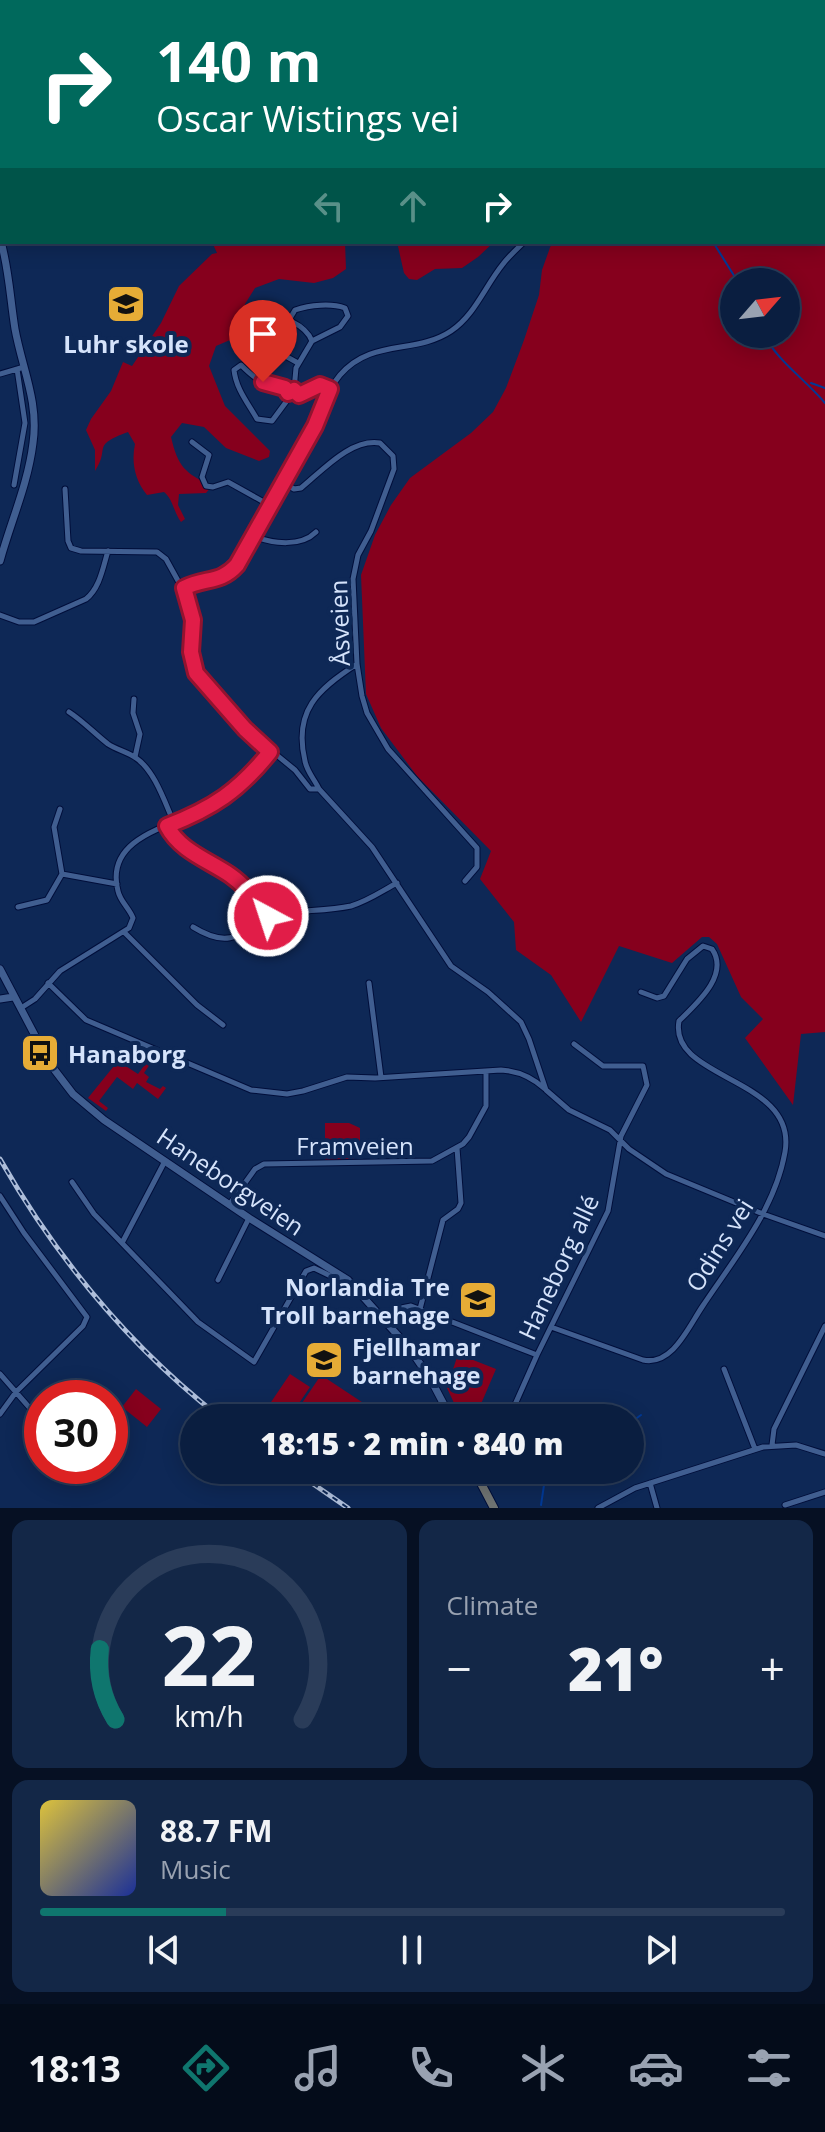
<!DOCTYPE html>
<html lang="en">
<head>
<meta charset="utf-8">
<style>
  :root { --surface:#0a1e40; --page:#132747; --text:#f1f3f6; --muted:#99a2b1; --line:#2a3c59; --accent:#0f766e }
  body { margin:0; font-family:"Open Sans",sans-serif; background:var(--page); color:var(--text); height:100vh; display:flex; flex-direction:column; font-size:30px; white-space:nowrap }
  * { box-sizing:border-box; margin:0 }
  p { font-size:26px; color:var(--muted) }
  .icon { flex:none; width:44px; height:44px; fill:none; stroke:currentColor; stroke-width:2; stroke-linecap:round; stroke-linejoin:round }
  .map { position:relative; height:1508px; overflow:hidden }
  .side { display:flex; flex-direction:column; gap:12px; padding:12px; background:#061023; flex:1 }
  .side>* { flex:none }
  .banner { position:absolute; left:0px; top:0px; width:826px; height:244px; box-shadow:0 4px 20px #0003,0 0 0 2px var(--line); background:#00695c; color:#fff; overflow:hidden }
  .needle { width:52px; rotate:62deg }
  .buttons { position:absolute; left:720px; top:268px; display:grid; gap:16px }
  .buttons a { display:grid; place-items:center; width:80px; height:80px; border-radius:50%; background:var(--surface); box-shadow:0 4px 20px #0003,0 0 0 2px var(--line); font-size:40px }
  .speed { position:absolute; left:24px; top:1380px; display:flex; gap:16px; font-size:40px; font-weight:700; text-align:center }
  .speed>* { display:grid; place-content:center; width:104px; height:104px; border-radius:50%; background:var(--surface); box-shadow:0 4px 20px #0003,0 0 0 2px var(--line); line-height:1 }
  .speed .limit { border:12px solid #d22; background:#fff; color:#111 }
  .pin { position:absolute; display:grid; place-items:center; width:68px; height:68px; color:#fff; margin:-82px -34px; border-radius:50% 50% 50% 0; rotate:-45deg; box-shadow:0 0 8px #0007 }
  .pin .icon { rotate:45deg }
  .me { position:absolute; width:88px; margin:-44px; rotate:320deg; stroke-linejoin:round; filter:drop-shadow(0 0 6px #0008) }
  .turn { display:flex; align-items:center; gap:28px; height:168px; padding:0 24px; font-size:36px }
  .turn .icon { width:104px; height:104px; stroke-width:2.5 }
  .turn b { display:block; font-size:56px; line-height:68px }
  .lanes { display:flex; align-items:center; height:76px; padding:0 24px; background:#0003; justify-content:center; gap:40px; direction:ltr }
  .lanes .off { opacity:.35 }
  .big { font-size:60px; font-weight:800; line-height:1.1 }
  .side .tile { flex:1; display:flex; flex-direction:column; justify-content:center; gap:12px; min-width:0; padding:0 28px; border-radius:16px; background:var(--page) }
  .side .dial { align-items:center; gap:0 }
  .dial svg { height:208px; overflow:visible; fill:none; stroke:var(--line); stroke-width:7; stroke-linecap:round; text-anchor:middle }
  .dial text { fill:var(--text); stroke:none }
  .song { display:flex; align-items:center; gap:24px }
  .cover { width:96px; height:96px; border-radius:12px; background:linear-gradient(135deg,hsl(50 70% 55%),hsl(230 70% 35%)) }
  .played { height:8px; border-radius:4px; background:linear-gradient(90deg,var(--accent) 25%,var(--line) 25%) }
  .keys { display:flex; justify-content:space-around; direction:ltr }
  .heat { display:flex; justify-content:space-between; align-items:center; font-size:44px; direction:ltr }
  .side .tiles { flex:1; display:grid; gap:12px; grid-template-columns:1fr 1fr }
  .tile:last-child { grid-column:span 2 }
  .trip { position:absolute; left:180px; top:1404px; width:464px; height:80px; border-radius:40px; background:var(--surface); box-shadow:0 4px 20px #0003,0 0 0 2px var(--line); font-weight:800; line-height:80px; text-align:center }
  .menu { display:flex; height:128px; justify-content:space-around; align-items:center; background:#040c1a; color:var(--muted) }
  .menu .icon { width:56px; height:56px }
  .menu .current { color:var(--accent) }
  .menu b { font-size:36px; color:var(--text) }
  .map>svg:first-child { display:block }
  .green { fill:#86001d; fill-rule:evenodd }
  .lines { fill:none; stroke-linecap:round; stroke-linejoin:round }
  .stream { stroke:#003996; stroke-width:2 }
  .minor-casing { stroke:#000e3a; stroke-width:7 }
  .tertiary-casing { stroke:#000e3a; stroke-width:9 }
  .secondary-casing { stroke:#000e3a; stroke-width:10 }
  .minor { stroke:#405e90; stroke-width:5 }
  .tertiary { stroke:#405e90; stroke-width:7 }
  .secondary { stroke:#6f7372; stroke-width:8 }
  .rail-casing { stroke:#aebeda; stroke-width:5 }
  .rail { stroke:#0e2856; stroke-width:2; stroke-dasharray:6; stroke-linecap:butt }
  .route-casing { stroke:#92132f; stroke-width:20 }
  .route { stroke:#e11d48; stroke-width:14 }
  .labels { text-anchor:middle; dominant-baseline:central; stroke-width:8; stroke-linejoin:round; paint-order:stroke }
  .poi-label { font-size:24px; font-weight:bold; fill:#d5e3fb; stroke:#0e2856; text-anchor:start }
  .street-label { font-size:24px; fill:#d5e3fb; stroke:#0e2856 }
</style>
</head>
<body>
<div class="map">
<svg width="825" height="1508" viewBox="0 0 825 1508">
  <rect width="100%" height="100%" fill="#0e2856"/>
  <path class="green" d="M381 0H738L742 2H380Z
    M819 0H825V1032L801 1034 793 1105 745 1038 763 1019 741 997 717 944 709 937H702L672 963 619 946 581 1022 551 975 516 950 514 922 480 879 491 851 417 776 381 728 366 694 361 575 375 535 391 505 410 478 471 433 493 412 506 388 524 340 539 295 542 270 552 242H824V2H818ZM734 282H786V334H734Z
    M212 242H345L346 269 333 278 314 283 279 279 255 288 245 304 244 333 247 340 245 346 230 340 216 346 209 366 225 406 270 451 269 457 259 461 226 448 204 427 182 423 171 437C178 467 185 473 212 486L206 493 179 494 178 505 185 519 181 522C174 513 173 499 164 492L147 495C135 481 131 462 135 444L128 432C90 446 111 447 95 471V450L86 430 91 419 111 391 123 362 132 366 161 323 179 286 212 254 217 253Z
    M397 242H494L478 257 462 268 435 269 417 280 409 279 404 273Z
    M149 1059 152 1061 144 1073 149 1077 146 1082 160 1089 163 1086 166 1088 158 1099 137 1083 133 1089 117 1077 99 1101 108 1108 106 1111 88 1098 118 1061 138 1074Z
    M325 1123H349L360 1128V1149H357L353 1161H325Z
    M458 1354 496 1369 475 1418H461L447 1388Z
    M290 1374 310 1387 289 1418H282L267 1408Z
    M321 1375 386 1418H292Z
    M136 1389 161 1409 147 1427 122 1407Z"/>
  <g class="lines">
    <path class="stream" d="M488 0V2
      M713 242 738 282
      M764 334C776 360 806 380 825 403
      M811 383 825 388
      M630 1423 641 1415
      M541 1505 544 1485 558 1470"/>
    <g class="minor-casing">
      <path id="minor" d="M192 2V0
        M0 232H2
        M289 320 295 310C310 305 331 303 345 308L348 316 340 327 312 341
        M244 333 298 363
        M256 340C258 334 260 326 266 322 280 311 306 326 312 341L296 368 294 390 302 394 320 385 330 389
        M241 365C247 371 255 379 263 382 274 385 286 384 289 398L272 421 257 419C248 403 236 389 234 370Z
        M0 374 24 367
        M192 442 209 455 202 477 206 486 213 487 228 482 271 506
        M284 483 294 489 301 488C322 471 351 438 380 443L393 456 394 469 371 531 358 555 353 579 357 664 362 696 367 713 388 749 477 848V867L465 881
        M14 485 25 423 17 369
        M65 489 68 541 71 548 81 551 157 552 166 559 187 597 193 620 191 652 196 673 245 729 295 770 310 789H319L372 847 451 966 488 992 521 1022 529 1039 546 1090 569 1110 610 1130 629 1149 666 1174 763 1214 825 1236
        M254 536C273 544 301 547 316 532
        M184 588C197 581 213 583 225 576 246 564 302 452 316 425 324 408 327 390 340 375 372 338 415 355 451 331 475 315 485 286 503 264 509 256 517 249 524 242
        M0 615 19 622H34L86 599C100 588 103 567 108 551
        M134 699 133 713 140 734 135 757
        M69 712C83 721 95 734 108 744 117 750 128 752 136 758 155 771 165 803 174 823
        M319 789C315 780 307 772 305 761 293 711 318 689 357 664
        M60 809 54 827 62 874 117 884
        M167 826C180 851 208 860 230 875 246 886 257 901 268 916 295 909 324 912 351 906 368 901 382 891 397 883
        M18 907 47 900 62 874
        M193 927C227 948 238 937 268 916
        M124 932 197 1005 223 1025
        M48 983 86 1020 251 1090 287 1094 303 1091 347 1077 375 1078 501 1070C519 1071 532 1077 545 1089
        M369 983 381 1077
        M21 1008 35 999 60 971 129 928 133 918C129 908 120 901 118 891 103 833 181 825 216 805 237 792 255 771 270 752
        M72 1182 94 1214 198 1322 254 1362 306 1271 314 1268 341 1281 348 1280
        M0 1196 24 1233 87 1317 83 1326 16 1392 0 1414
        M229 1205 255 1169 264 1164 432 1161 463 1144 469 1137 486 1106V1071
        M122 1243 165 1161
        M218 1280 249 1218
        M420 1309 443 1220 458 1209 461 1203 457 1148
        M386 1320 401 1308 411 1306 537 1355
        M551 1327 643 1360C672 1366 688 1328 702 1307 733 1260 775 1210 785 1152 798 1077 668 1080 679 1021 696 1004 730 975 712 949L703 946 687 959 664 996 657 998 641 992
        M724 1369 755 1449
        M0 1374 42 1422
        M509 1418 537 1355 608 1211 621 1136 647 1085 643 1066H603L574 1044
        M772 1445 774 1429 825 1326
        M650 1483 657 1508
        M785 1505 825 1492
        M598 1508 635 1488 763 1447 796 1445 825 1454"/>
    </g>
    <g class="tertiary-casing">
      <path id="tertiary" d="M0 238C9 268 10 298 15 329 22 368 39 402 33 443 28 484 11 521 0 561
        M0 969 50 1064 73 1094 104 1120 249 1218 348 1280 410 1349 431 1380 451 1418
        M0 999 13 997"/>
    </g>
    <g class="secondary-casing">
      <path id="secondary" d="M474 1470 494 1508"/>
    </g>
    <use href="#minor" class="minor"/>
    <use href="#tertiary" class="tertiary"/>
    <use href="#secondary" class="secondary"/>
    <g class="rail-casing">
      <path id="rail" d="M0 1159C57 1259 130 1347 221 1418
        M293 1470 348 1508"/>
    </g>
    <use href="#rail" class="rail"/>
  </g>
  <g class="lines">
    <g class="route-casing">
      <path id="route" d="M263 382 285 388 288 393 294 390 299 395 320 385 330 389 315 426 237 565C220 584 205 577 184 588L193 620 191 652 196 673 245 729 270 752C239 791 213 808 167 826 180 851 208 860 230 875 246 886 257 902 268 916"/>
    </g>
    <use href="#route" class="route"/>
  </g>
  <defs>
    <g id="school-square" transform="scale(2)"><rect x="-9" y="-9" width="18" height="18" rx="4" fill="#e6ac36" stroke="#0e2856"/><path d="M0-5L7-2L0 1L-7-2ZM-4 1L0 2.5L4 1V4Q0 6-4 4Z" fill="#111"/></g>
    <g id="bus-square" transform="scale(2)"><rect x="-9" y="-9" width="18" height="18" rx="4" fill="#e6ac36" stroke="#0e2856"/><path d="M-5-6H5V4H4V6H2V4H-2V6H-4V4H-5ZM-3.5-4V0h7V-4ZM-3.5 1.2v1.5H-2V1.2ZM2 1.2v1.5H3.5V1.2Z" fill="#111"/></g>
  </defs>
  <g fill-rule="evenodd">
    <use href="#school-square" x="126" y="304"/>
    <use href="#bus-square" x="40" y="1053"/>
    <use href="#school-square" x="478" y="1300"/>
    <use href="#school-square" x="324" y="1360"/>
  </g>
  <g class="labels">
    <g class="poi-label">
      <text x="126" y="343" text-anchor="middle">Luhr skole</text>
      <text x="68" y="1053">Hanaborg</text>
      <text x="450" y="1286" text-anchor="end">Norlandia Tre<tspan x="450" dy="28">Troll barnehage</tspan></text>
      <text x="352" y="1346">Fjellhamar<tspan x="352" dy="28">barnehage</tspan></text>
    </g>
    <g class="street-label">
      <text transform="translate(339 623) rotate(-92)">Åsveien</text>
      <text x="355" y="1145">Framveien</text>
      <text transform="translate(231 1181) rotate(34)">Haneborgveien</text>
      <text transform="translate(719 1245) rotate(-58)">Odins vei</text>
      <text transform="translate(558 1267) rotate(-65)">Haneborg allé</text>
    </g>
  </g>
</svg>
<div class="buttons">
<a><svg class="needle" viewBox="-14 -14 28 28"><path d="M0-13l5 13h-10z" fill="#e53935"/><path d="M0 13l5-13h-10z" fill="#99a2b1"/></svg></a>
</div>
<div class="speed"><div class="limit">30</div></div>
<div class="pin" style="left:263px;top:382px;background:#d93025"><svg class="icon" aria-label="arrive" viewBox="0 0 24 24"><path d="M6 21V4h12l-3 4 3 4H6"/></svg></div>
<svg class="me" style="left:268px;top:916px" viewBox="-20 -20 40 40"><circle r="17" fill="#e11d48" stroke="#fff" stroke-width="3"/><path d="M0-11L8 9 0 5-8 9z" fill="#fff"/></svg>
<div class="trip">18:15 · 2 min · 840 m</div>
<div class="banner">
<div class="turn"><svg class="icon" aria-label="right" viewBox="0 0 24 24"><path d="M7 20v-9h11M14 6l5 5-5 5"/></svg><div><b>140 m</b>Oscar Wistings vei</div></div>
<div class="lanes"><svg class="icon off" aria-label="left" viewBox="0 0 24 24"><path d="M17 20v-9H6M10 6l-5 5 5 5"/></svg><svg class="icon off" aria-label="ahead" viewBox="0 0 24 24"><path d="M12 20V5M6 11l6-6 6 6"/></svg><svg class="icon" aria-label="right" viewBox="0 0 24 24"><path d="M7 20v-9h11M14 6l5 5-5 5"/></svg></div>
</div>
</div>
<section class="side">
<div class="tiles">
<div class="tile dial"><svg viewBox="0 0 100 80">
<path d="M14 69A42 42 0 1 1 86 69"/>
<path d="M14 69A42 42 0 0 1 8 42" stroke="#0f766e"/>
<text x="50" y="56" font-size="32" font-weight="700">22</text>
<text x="50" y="72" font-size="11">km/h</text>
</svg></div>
<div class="tile"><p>Climate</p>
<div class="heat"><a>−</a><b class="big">21°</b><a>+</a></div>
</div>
<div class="tile">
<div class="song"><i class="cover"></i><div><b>88.7 FM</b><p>Music</p></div></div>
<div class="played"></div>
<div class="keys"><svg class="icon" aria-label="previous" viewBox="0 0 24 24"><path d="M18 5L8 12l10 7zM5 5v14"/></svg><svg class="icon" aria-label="pause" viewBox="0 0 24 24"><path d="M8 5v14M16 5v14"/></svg><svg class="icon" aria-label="next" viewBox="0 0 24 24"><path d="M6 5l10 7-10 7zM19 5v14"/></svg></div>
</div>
</div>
</section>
<nav class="menu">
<b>18:13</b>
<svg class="icon current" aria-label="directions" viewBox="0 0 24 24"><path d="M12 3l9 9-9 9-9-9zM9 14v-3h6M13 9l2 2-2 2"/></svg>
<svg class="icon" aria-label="music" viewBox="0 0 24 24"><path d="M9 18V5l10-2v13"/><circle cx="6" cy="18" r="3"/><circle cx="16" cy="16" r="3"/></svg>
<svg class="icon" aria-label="phone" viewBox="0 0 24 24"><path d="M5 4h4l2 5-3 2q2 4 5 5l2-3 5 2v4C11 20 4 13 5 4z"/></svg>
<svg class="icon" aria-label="climate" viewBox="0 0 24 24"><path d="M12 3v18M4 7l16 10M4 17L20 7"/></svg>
<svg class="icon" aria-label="car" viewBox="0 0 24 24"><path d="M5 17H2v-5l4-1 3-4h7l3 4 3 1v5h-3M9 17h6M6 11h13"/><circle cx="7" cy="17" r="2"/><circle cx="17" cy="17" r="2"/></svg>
<svg class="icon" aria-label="filters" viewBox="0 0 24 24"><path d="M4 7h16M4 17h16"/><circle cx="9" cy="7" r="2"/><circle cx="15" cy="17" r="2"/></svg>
</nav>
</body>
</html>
